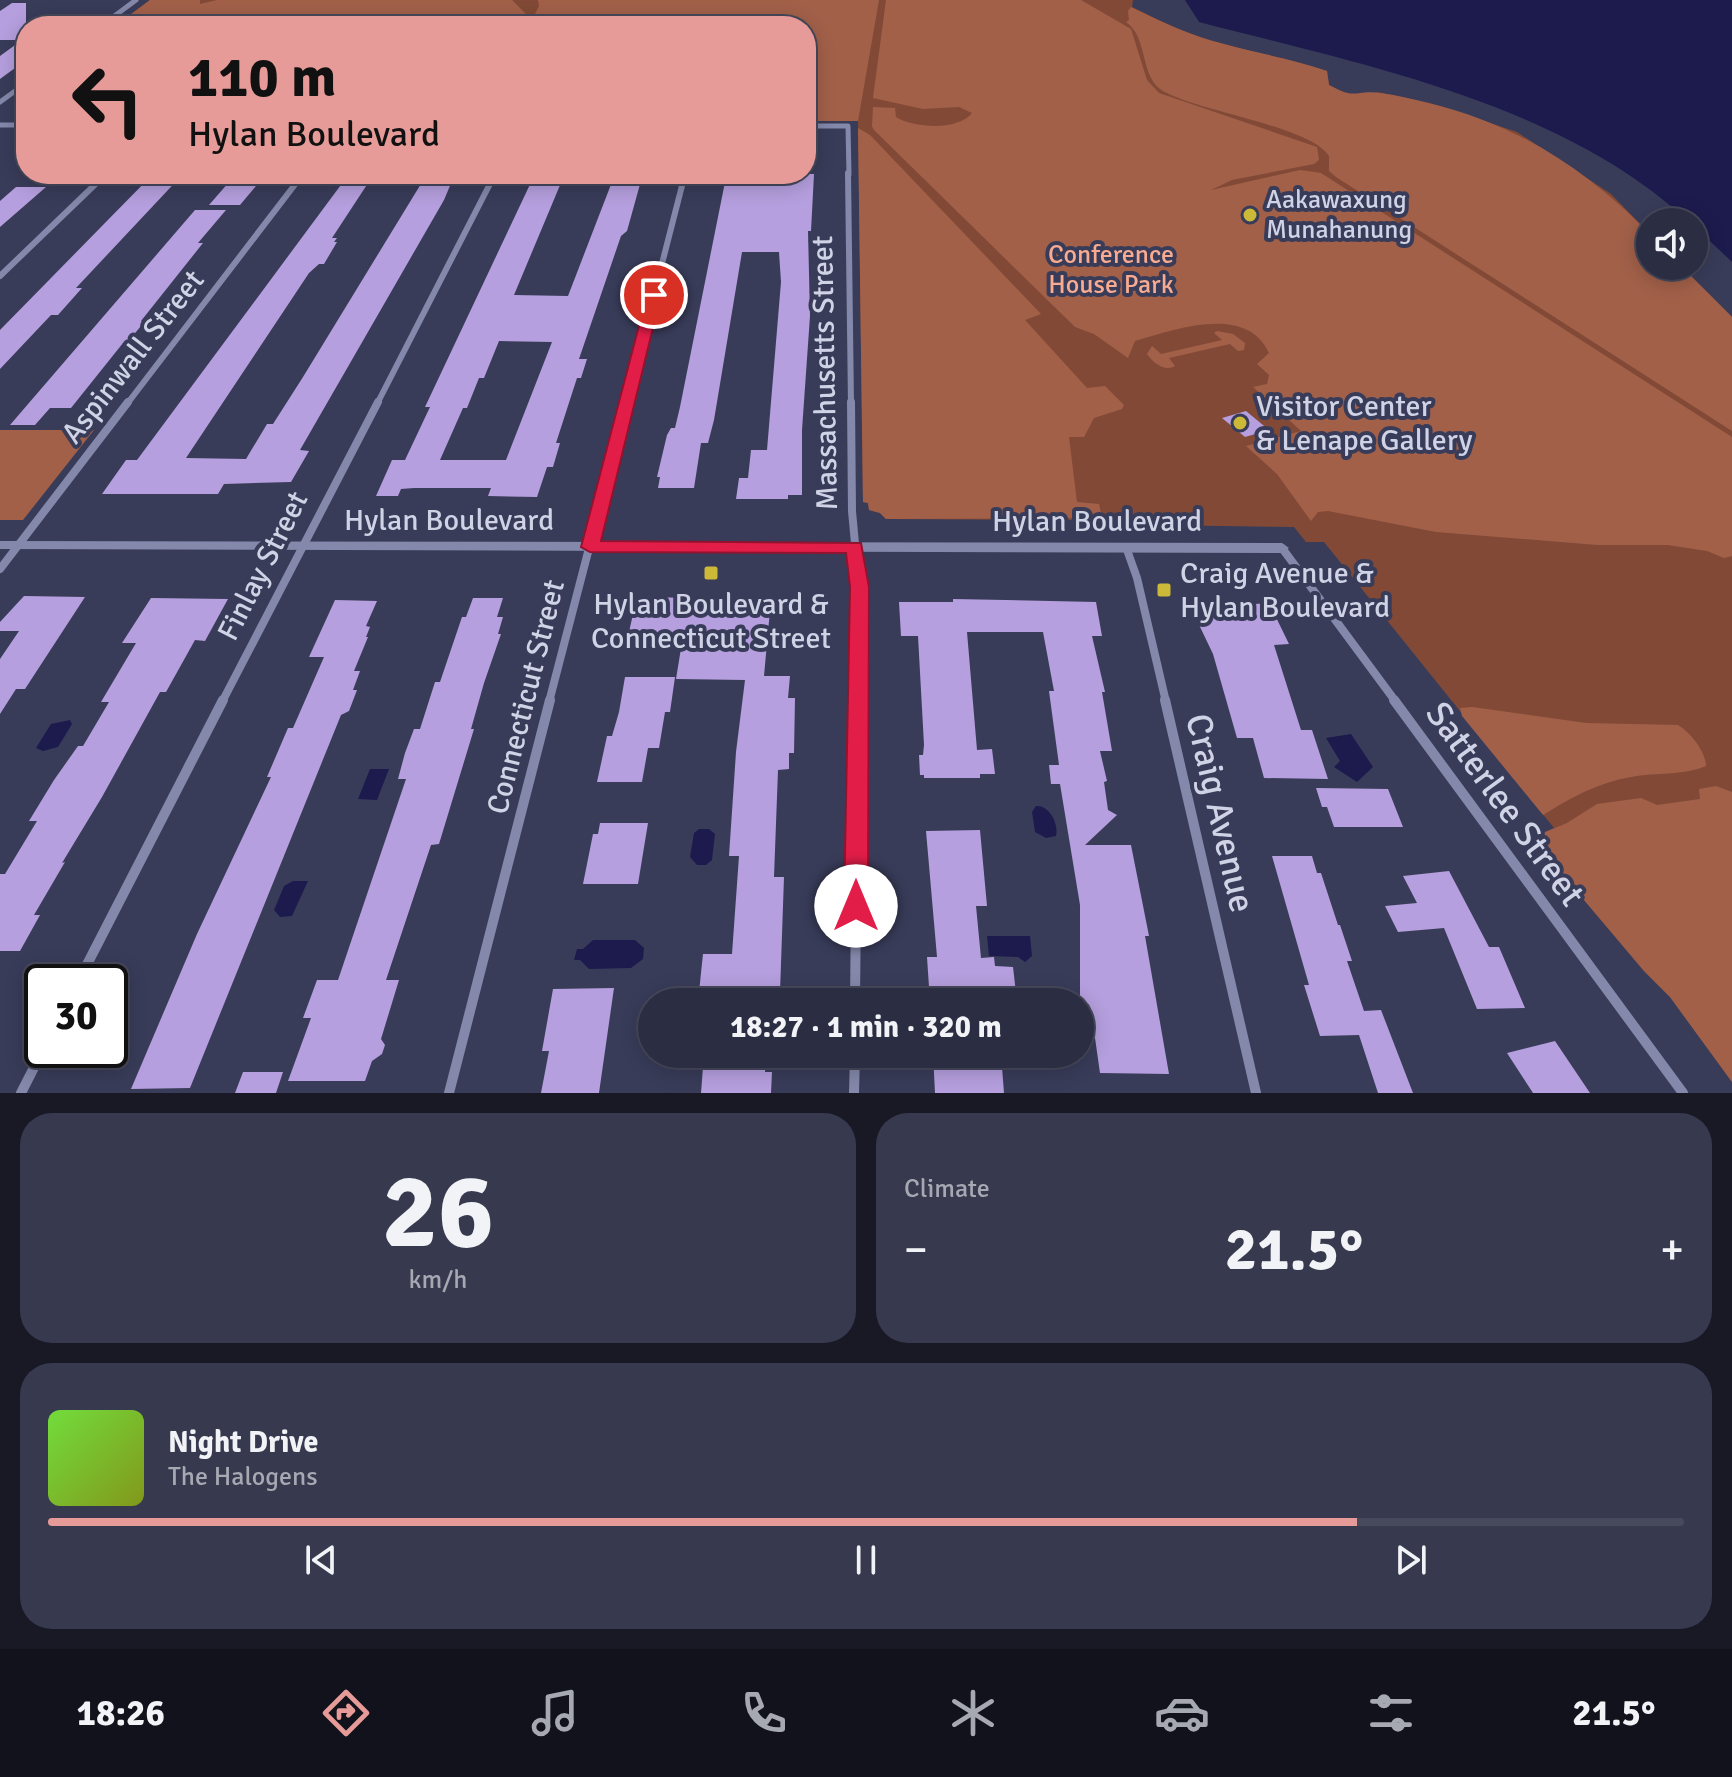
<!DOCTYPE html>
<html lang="en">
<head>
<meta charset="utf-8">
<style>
  :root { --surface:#2b2d43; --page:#37394e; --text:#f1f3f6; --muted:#a6a8b2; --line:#47495c; --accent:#e69b98 }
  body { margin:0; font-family:Signika,sans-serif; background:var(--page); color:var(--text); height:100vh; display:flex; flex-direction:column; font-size:30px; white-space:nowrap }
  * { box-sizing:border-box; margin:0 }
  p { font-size:26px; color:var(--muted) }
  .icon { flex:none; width:44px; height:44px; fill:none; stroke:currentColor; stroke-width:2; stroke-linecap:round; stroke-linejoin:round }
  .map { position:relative; height:1093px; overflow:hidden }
  .drawer { display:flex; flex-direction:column; gap:20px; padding:20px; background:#181925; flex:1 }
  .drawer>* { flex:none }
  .guide { position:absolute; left:16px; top:16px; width:800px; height:168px; border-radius:32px; box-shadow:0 4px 20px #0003,0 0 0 2px var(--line); background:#e69b98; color:#111; overflow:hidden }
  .controls { position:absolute; left:1636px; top:208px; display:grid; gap:16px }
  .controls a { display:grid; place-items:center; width:72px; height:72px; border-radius:50%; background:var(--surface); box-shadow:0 4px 20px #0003,0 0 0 2px var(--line); font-size:40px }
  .speed { position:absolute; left:24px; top:964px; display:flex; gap:16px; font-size:40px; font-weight:700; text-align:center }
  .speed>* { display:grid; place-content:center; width:104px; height:104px; border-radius:50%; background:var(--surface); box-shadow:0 4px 20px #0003,0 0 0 2px var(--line); line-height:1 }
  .speed .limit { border:4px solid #111; border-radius:12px; background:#fff; color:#111 }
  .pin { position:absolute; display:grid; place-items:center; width:68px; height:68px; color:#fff; margin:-34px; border:4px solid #fff; border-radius:50%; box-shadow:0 2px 8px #0007 }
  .me { position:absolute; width:88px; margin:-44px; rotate:0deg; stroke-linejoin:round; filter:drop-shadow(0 0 6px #0008) }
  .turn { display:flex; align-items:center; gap:28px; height:168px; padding:0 40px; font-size:36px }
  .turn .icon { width:104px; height:104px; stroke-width:2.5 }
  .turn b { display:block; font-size:56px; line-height:68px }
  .big { font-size:60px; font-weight:700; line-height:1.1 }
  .drawer .widget { flex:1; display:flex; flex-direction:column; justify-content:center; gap:12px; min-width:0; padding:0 28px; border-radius:32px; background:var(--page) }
  .drawer .dial { align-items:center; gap:0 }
  .dial b { font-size:104px; line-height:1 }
  .song { display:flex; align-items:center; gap:24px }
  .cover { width:96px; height:96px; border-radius:12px; background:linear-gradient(135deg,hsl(100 70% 55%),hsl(70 70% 35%)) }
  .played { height:8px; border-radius:4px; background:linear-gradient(90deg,var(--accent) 80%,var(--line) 80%) }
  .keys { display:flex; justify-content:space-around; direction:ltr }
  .heat { display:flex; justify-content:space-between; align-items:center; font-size:44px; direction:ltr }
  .drawer .tiles { flex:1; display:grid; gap:20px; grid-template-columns:1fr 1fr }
  .widget:last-child { grid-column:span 2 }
  .trip { position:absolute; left:638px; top:988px; width:456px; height:80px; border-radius:40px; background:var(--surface); box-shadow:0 4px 20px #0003,0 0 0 2px var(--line); font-weight:700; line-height:80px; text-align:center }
  .tabs { display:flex; height:128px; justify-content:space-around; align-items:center; background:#11121b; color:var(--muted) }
  .tabs .icon { width:56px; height:56px }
  .tabs .on { color:var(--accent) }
  .tabs b { font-size:36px; color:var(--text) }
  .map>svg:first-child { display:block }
  .green { fill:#824a36 }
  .forest { fill:#a26049 }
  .water { fill:#1d1a4e }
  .building { fill:#b59fde; fill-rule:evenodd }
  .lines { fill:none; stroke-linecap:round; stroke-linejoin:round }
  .minor-far3 { stroke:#8488aa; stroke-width:5 }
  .minor-far2 { stroke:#8488aa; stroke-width:6 }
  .minor-far1 { stroke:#8488aa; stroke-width:8 }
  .minor { stroke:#8488aa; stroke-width:10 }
  .tertiary { fill:#8488aa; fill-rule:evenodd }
  .route { fill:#e11d48; stroke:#92132f; stroke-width:2 }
  .poi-dot { fill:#cdb938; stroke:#393c59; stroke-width:3 }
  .labels { text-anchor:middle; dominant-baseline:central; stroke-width:8; stroke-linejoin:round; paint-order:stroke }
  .far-poi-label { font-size:26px; fill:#d0d2e5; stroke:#393c59; text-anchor:start }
  .far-park-label { font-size:26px; fill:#f8ab90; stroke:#393c59 }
  .street-label { font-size:30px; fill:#d0d2e5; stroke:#393c59 }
  .poi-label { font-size:30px; fill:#d0d2e5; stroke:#393c59; text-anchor:start }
  .near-street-label { font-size:36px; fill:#d0d2e5; stroke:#393c59 }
</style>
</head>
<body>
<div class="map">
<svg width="1732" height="1093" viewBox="0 0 1732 1093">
  <rect width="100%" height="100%" fill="#393c59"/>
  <path class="green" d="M150 0H1133L1132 7C1162 22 1192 36 1224 44 1259 54 1293 59 1327 71L1329 85 1345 93 1359 96 1377 92 1430 103 1517 132 1611 194 1650 234V266H1681L1732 317V1082L1670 997 1644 971 1546 855 1538 835 1554 828 1324 542H1306L1294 527 1153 525 1095 520 886 519 880 513 869 510 868 503 863 502 858 121H806V26H115Z"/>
  <path class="forest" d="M150 0H200V4L217 0H512L527 15 523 26H115Z
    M538 0H879L858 121H806V26H529L539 6Z
    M886 0H1081L1131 29 1147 80 1159 93 1317 147 1319 160 1314 164 1232 180 1211 190 1300 170 1321 173 1732 437V556L1724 558 1707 551 1668 545H1598L1436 532 1328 511 1318 512 1311 521 1277 474 1246 446 1301 431 1253 387 1267 384 1269 375 1257 364 1269 353C1246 303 1174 330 1135 341L1128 358 1094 334 1075 327 874 130 872 126 873 107 895 108 896 117C913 128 959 131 972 113L959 107 923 109 873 98Z
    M1131 7C1162 22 1191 36 1224 44 1259 54 1293 59 1327 71L1329 85C1358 101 1354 89 1380 93 1396 95 1412 99 1428 103 1517 124 1586 169 1650 234V266H1681L1732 317V431L1336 177 1329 171V156C1310 126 1200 112 1163 91 1139 77 1149 38 1126 22L1129 20 1128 11Z
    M858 128 870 135 1041 314 1025 320 1087 388 1105 386 1124 405 1122 409 1094 418 1084 437H1069L1077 502 1099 504 1102 518 886 519 880 513 869 510 868 503 863 502Z
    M1217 331 1233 334 1245 343 1244 350 1238 351 1230 344 1169 358 1175 366C1165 372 1153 363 1147 354L1152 346 1161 354 1222 340 1214 333Z
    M0 430H94L23 520H0Z
    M1472 707 1586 723 1678 725C1690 732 1706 752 1706 766 1682 776 1656 772 1631 777 1597 783 1572 797 1543 815L1462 716 1460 708Z
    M1716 786 1732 792V1082L1670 997 1644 971 1546 855 1538 835 1567 823 1597 804 1641 798 1657 805 1700 799 1699 789Z"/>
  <path class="water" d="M1185 0H1732V262L1694 226V222H1689C1561 103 1364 65 1199 22Z
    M70 720 72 724 58 747 43 751 36 748 51 724Z
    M1351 734 1373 767 1357 782 1334 767 1340 761 1326 738Z
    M370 769H389L377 800 358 799Z
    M1036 806C1049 805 1059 823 1056 836L1046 838 1035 832 1032 812Z
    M699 829H709L715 834 712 860 706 865H697L690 857 694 833Z
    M293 881H308L292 916 280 917 274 910 284 886Z
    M987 936H1030L1032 956 1025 962 1018 957 989 956Z
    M593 940H635L644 948 643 959 631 968 589 969 580 960H574L577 949H583Z"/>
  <path class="building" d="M12 3H26V60L0 79V56L22 40H0V11Z
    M153 174H183L76 288H82L58 315H51L0 369V330Z
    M236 174H266L240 205H209Z
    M349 174H374L332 238H337L334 242H337L324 264H319L309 273 186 458 246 459 267 424H273L303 377 427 174H455L444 200 300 450 309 451 291 482 224 484 218 494H102L126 460H137Z
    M615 174H642V177L627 231 621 236 579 359H587L581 378H577L556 443H560L553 467H547L537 497 488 496 491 488H414L401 489 398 496H376L392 460H405L430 407H425L533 178H563L514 295 568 296ZM499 341 552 342 506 460H440L463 408H467L479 378H484Z
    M732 174H814L811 231H808L810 316 802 430V495H788V499H736L739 478H748L751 450H767L781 282 779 252H742L714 420 708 443H701L694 488H658L660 477H657L667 435 671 428H675L680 407 725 182H730Z
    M16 187H46L0 227V201Z
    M195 210H226L198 243H203L141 321H145L127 343H123L71 408H50L35 425H10Z
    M1246 411 1269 430 1245 437 1222 418Z
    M24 596 85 597 25 689H16L0 714V659L19 631H0V622Z
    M637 597 771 599 764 676H790L788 698H795L794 753H789V769L778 770 774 877H784L780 992H699L703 954H732L739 856H729L736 752 745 680 676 679 683 636H628Z
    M151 598 228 599 205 641 195 640 166 692H160L102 797 62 863 65 862 34 915H40L20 951H0V874H5L37 821H29L54 780 78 746H83L109 702H101L136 643H122Z
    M473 598H503L497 617H503L498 634H501L484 683 471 729H474L439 844 431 845 386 980H399L381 1039 385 1045 382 1054 372 1061 365 1081H288L311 1018H303L317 980H338L406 779H398L405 753 414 729H420L435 682H440L462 617H466Z
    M953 599 1096 602 1102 636H1092L1105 692H1102L1112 751H1100L1107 781 1104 782 1108 810 1117 815 1085 845H1131L1149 936H1145L1169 1074 1100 1073 1095 1038H1080V905L1060 784H1051L1049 765H1059L1049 691H1054L1043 632H967L977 750 992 749 995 774H980V778H924V775H920L919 755H923L924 745 918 636H901L899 602H953Z
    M335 600 377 601 366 626 370 627 366 637H368L354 671H360L353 690H357L349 711 341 715 190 1088 131 1089 197 934 271 777H267L288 728H293L324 657H309Z
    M1224 603 1226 606 1269 603 1289 644 1274 645 1301 730H1312L1328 779 1264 778 1253 738H1237L1213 654 1190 606Z
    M625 677H675L670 712H665L659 748H648L642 782H597L607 736H612L619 712Z
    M1316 788 1388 789 1403 827H1334L1327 807H1322Z
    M600 823H648L638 884H583L593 834H598Z
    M980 830 987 906H976L981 958 994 957 995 966 1013 967 1017 1002H930L927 957H937L926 831Z
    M1272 856H1312L1317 873H1321L1338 925H1340L1352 961H1347L1364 1011 1381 1010 1413 1093H1378L1359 1035 1320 1036 1304 985H1309Z
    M1449 871 1489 947H1499L1525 1008 1477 1009 1444 928 1398 932 1385 906 1417 903 1403 876Z
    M614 988 599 1093H541L549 1051H542L553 989Z
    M1555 1041 1590 1093H1533L1507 1053Z
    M704 1054H766L765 1072H772L771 1093H701Z
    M933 1054H1001L1004 1093H935Z
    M243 1072H283L276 1093H235Z"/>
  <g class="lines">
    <path class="minor-far3" d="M101 26 136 0
      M0 102 26 83
      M0 125H26
      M806 126H848L849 175"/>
    <path class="minor-far2" d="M848 173 851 404
      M0 276 106 174
      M127 404 303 174
      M377 404 495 174
      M626 404 685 174"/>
    <path class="minor-far1" d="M851 402 852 511 859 587 858 702
      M1126 547 1137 578 1166 702
      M1282 548 1396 702
      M0 569 128 402
      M222 702 378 402
      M549 702 627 402"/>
    <path class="minor" d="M1165 700 1256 1093
      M1394 700 1683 1093
      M78 982 223 700
      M855 1002 858 700
      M21 1093 43 1050
      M449 1093 550 700
      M854 1093 855 1054"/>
    <path class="tertiary" d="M0 541 1282 543 1289 548 1282 553 0 549Z"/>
  </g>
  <path class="route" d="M654 291 661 295 601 541 861 543 869 587 868 906 865 913 856 916 848 913 844 906 850 587 846 553 590 552 581 547 647 295Z"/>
  <g class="poi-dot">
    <circle cx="1250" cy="215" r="8"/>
    <circle cx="1240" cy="423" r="8"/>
    <rect x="703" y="565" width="16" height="16" rx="4"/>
    <rect x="1156" y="582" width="16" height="16" rx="4"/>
  </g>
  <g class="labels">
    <g class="far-poi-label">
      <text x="1266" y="200">Aakawaxung<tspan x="1266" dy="30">Munahanung</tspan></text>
    </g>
    <g class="far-park-label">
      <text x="1111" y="255">Conference<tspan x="1111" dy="30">House Park</tspan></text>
    </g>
    <g class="street-label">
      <text transform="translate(133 357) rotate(-52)">Aspinwall Street</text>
      <text transform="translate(825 373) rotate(-91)">Massachusetts Street</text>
      <text x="449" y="520">Hylan Boulevard</text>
      <text x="1097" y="521">Hylan Boulevard</text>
      <text transform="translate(263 566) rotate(-63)">Finlay Street</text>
      <text transform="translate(526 697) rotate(-76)">Connecticut Street</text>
    </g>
    <g class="poi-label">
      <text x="1256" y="406">Visitor Center<tspan x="1256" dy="34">&amp; Lenape Gallery</tspan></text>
      <text x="1180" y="573">Craig Avenue &amp;<tspan x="1180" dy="34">Hylan Boulevard</tspan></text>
      <text x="711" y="604" text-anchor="middle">Hylan Boulevard &amp;<tspan x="711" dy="34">Connecticut Street</tspan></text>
    </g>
    <g class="near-street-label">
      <text transform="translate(1505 804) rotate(54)">Satterlee Street</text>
      <text transform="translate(1220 813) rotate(77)">Craig Avenue</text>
    </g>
  </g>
</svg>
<div class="controls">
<a><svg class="icon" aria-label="sound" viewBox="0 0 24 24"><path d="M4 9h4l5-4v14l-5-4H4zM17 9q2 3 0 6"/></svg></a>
</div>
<div class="speed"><div class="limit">30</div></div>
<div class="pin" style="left:654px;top:295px;background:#d93025"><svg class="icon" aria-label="arrive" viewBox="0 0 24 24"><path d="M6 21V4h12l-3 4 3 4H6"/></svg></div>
<svg class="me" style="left:856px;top:906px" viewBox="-20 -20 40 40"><circle r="19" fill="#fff"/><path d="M0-13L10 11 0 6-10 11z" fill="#e11d48"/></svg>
<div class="trip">18:27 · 1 min · 320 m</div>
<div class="guide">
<div class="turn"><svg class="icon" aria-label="left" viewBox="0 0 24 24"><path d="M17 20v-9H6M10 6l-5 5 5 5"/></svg><div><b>110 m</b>Hylan Boulevard</div></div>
</div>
</div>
<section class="drawer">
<div class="tiles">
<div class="widget dial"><b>26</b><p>km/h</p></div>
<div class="widget"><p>Climate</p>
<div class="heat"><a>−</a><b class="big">21.5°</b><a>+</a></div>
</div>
<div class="widget">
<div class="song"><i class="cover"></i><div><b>Night Drive</b><p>The Halogens</p></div></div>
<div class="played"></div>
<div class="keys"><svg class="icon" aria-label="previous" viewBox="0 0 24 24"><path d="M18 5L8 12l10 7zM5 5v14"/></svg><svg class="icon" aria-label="pause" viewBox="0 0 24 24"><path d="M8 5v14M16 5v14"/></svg><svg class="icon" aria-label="next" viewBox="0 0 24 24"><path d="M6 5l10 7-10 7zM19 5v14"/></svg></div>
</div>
</div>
</section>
<nav class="tabs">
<b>18:26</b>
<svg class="icon on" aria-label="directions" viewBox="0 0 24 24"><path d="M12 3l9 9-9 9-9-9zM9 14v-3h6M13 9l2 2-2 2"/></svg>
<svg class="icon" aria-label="music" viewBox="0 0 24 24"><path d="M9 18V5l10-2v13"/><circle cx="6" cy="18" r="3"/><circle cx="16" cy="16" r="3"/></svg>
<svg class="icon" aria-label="phone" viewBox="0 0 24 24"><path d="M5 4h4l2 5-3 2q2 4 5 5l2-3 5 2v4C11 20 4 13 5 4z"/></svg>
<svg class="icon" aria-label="climate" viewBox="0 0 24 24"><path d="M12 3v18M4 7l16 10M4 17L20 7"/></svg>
<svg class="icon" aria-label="car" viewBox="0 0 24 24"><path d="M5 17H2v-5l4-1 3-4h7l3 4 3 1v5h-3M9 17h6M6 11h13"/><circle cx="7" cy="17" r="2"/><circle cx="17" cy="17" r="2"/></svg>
<svg class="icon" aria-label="filters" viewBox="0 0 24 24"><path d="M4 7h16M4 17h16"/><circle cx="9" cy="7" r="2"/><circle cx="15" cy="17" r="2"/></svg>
<b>21.5°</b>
</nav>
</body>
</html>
